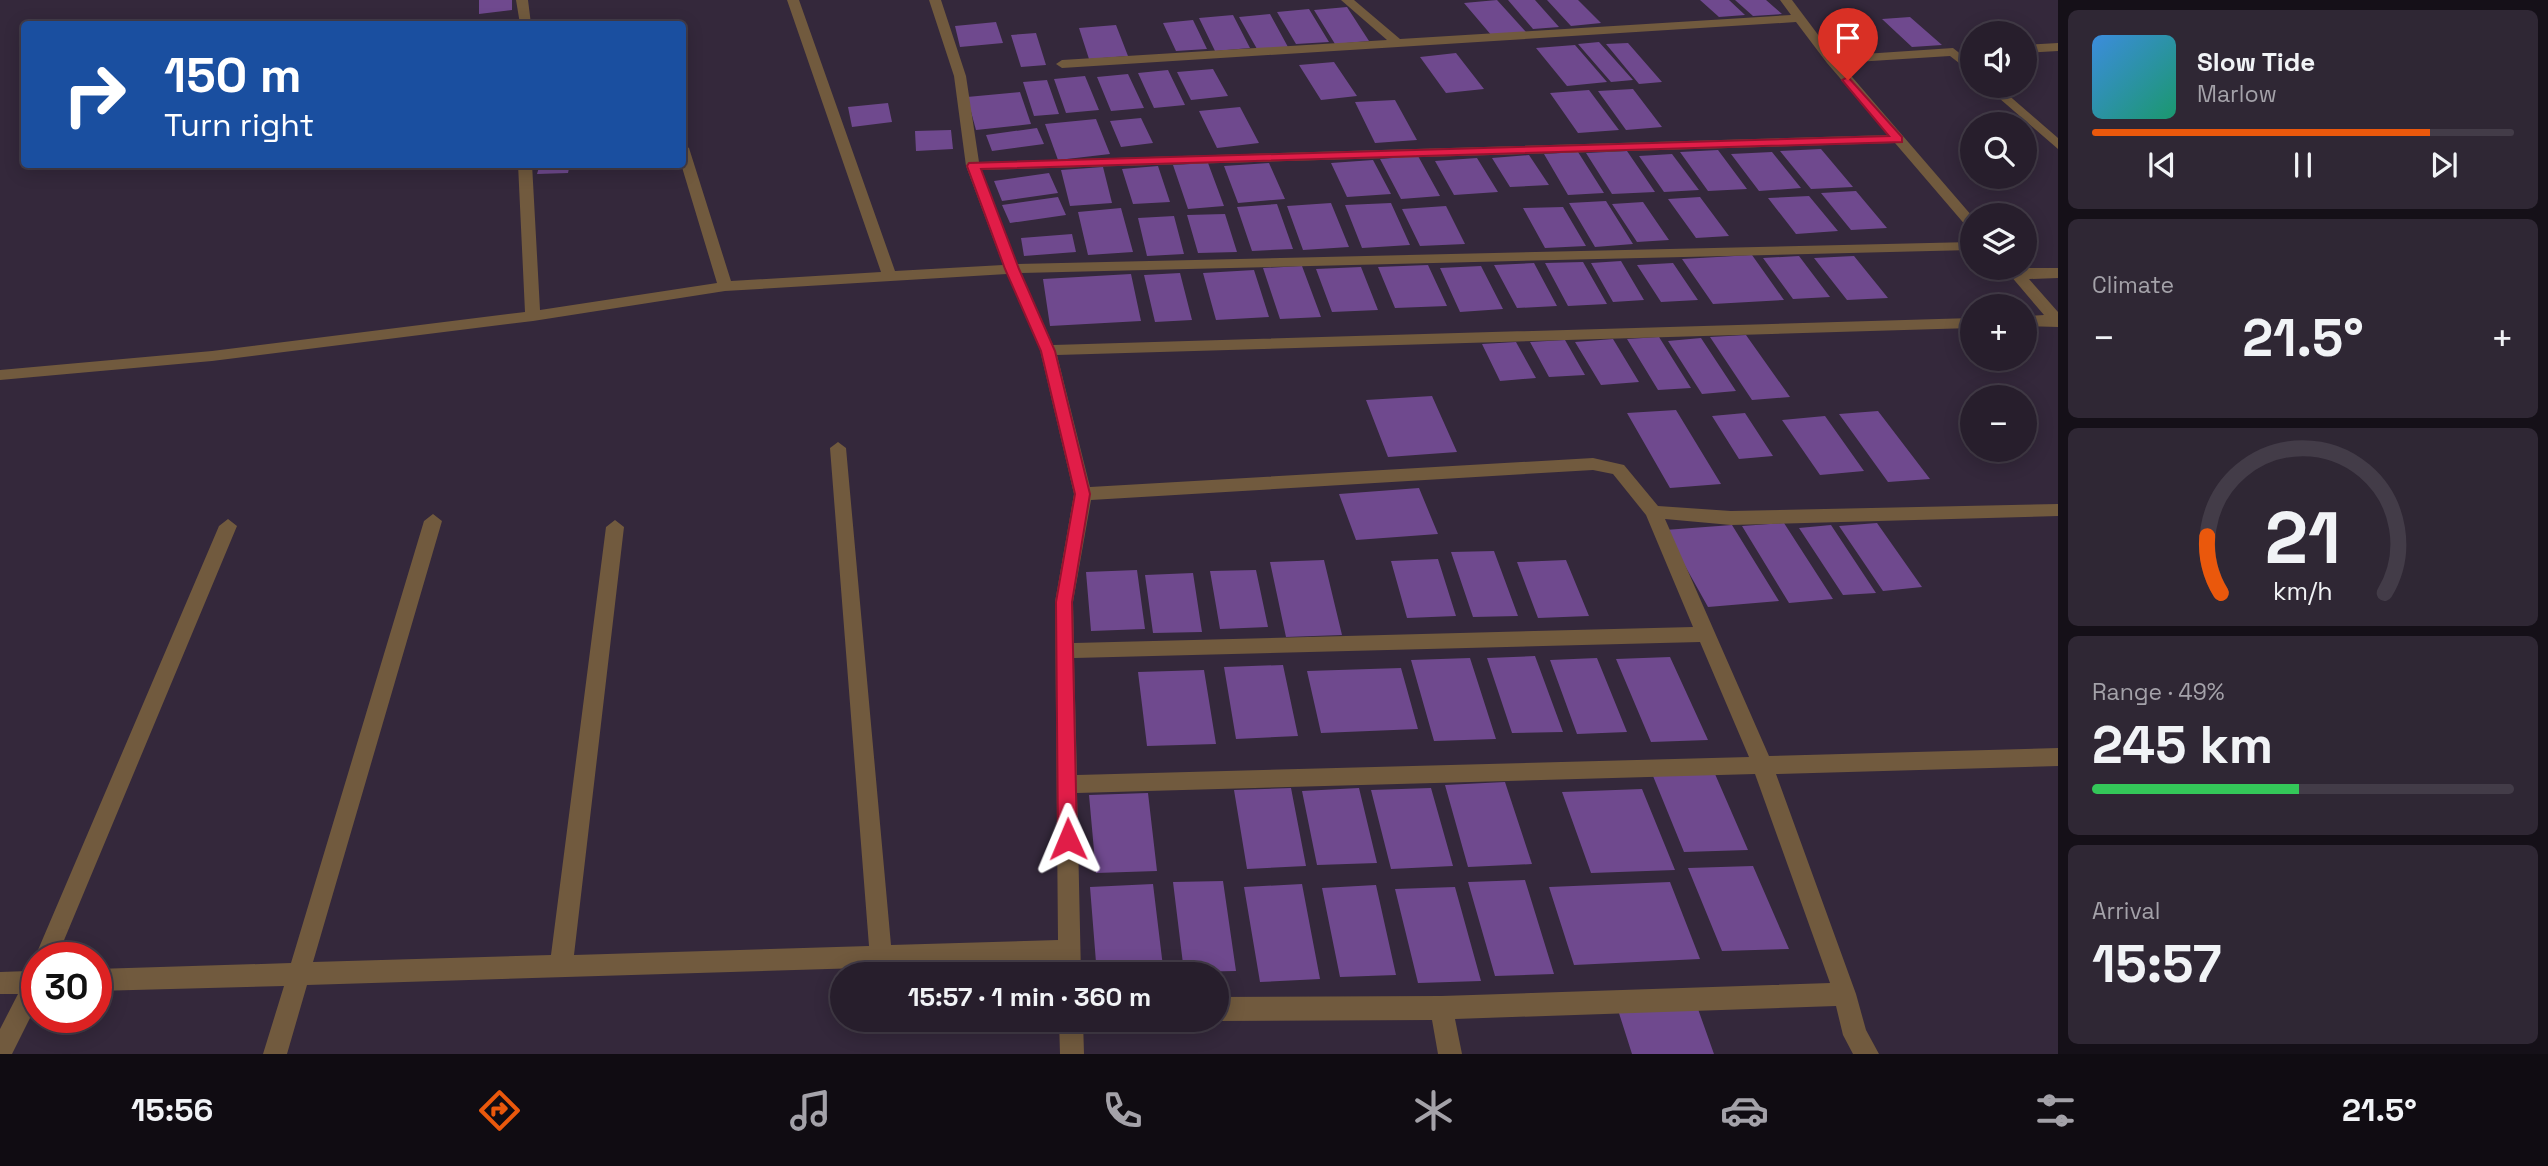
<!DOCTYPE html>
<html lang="en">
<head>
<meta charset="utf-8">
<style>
  :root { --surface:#271e2c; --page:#2f2734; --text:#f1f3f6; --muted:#a4a2a9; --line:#433c48; --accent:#ea580c }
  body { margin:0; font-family:"Space Grotesk",sans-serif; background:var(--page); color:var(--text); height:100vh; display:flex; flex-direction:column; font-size:26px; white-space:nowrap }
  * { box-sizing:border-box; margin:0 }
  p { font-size:23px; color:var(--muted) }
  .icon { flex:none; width:38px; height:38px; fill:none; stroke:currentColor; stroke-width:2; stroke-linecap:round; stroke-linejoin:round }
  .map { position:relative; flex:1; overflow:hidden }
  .panel { display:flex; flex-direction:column; gap:10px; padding:10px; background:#151018; width:490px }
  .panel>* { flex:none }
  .banner { position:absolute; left:21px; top:21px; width:665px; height:147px; border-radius:7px; box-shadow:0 4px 18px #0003,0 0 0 2px var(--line); background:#1a4fa0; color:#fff; overflow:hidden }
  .tools { position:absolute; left:1960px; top:21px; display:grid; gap:14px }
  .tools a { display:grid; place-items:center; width:77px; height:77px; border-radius:50%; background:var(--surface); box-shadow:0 4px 18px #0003,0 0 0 2px var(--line); font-size:35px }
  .speed { position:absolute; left:21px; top:942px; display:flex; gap:14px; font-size:35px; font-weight:700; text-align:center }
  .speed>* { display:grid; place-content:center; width:91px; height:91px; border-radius:50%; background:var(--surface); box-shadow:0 4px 18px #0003,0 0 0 2px var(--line); line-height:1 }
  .speed .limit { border:10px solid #d22; background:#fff; color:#111 }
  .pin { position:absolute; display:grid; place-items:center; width:60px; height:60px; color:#fff; margin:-72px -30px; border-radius:50% 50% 50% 0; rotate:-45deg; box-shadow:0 0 7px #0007 }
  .pin .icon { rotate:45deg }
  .me { position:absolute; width:77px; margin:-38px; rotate:359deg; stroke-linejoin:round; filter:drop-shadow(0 0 5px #0008) }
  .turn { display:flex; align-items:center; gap:24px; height:147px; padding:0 28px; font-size:32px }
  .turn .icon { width:91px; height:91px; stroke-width:2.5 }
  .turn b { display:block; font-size:49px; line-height:60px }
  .big { font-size:52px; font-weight:600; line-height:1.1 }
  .panel .tile { flex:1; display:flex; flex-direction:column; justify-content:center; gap:10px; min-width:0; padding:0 24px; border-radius:10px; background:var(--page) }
  .panel .dial { align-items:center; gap:0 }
  .dial svg { height:182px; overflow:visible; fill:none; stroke:var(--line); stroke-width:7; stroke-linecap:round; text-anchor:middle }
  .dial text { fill:var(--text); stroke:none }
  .song { display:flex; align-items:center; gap:21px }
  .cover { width:84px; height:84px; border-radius:10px; background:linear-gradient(135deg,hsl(210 70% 55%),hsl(160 70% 35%)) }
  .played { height:7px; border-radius:4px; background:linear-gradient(90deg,var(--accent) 80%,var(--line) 80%) }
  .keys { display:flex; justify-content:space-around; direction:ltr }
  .heat { display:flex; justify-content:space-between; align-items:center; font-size:38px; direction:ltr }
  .charge { height:10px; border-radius:5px; background:linear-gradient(90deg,#34c759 49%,var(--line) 0) }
  .trip { position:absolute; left:830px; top:962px; width:399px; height:70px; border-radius:35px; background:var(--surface); box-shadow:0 4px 18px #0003,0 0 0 2px var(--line); font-weight:600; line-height:70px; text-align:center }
  .dock { display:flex; height:112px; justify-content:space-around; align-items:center; background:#100c12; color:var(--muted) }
  .dock .icon { width:49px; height:49px }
  .dock .current { color:var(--accent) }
  .dock b { font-size:32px; color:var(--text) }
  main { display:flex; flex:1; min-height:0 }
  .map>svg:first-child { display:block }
  .building { fill:#6f498e }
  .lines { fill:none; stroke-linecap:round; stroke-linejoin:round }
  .minor { fill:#715a3e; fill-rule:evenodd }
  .route { fill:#e11d48; stroke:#92132f; stroke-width:2 }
</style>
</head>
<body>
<main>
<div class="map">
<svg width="2058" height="1054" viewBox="0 0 2058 1054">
  <rect width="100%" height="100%" fill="#34283b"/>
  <path class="building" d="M479 0H512V10L479 14Z
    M1497 0 1526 32 1492 36 1464 3Z
    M1508 0H1535L1559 27 1533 29Z
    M1547 0H1578L1601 23 1571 26Z
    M1700 0H1729L1745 15 1719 17Z
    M1735 0H1766L1782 14 1753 16Z
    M1347 7 1369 41 1335 44 1314 10Z
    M1309 9 1329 42 1296 44 1277 12Z
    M1270 14 1288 47 1257 49 1239 17Z
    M1233 15 1250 48 1215 51 1199 18Z
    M1910 17 1942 45 1912 47 1882 19Z
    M1193 20 1207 49 1176 51 1163 23Z
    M996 22 1003 43 960 47 955 26Z
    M1116 25 1128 56 1089 59 1079 28Z
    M1036 33 1046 65 1021 67 1011 35Z
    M1599 42 1633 80 1611 82 1578 44Z
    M1628 43 1662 82 1639 84 1606 44Z
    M1575 45 1607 82 1567 86 1536 48Z
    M1456 53 1484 89 1446 93 1420 57Z
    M1334 62 1357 96 1321 100 1299 65Z
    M1213 69 1228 96 1191 100 1177 72Z
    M1168 70 1185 105 1154 108 1138 73Z
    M1128 74 1144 108 1111 111 1097 77Z
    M1085 76 1099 110 1066 113 1054 79Z
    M1047 80 1059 114 1034 116 1023 82Z
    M1633 89 1662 127 1626 130 1598 91Z
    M1589 90 1619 130 1578 133 1550 93Z
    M1020 92 1031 124 976 130 967 97Z
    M1395 100 1417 140 1375 143 1355 102Z
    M888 103 892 122 852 127 848 107Z
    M1240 107 1259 143 1217 148 1199 111Z
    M1141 118 1153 143 1121 147 1110 121Z
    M1096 119 1110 154 1058 160 1045 124Z
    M1037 128 1044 144 992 151 986 135Z
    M951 130 953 149 916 151 915 131Z
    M1821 149 1853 187 1811 189 1780 151Z
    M1718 150 1747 189 1708 191 1680 152Z
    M1627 151 1655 192 1612 194 1586 153Z
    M1578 152 1604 193 1568 195 1544 154Z
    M1772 152 1801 188 1759 191 1731 154Z
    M1672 154 1699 190 1664 192 1639 156Z
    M1529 155 1549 185 1510 187 1492 158Z
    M1418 156 1440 196 1401 199 1380 159Z
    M1477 158 1498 192 1454 195 1435 161Z
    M1373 160 1391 194 1347 197 1331 163Z
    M1208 163 1224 206 1188 209 1173 165Z
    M1269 163 1285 199 1238 203 1224 166Z
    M540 164H570L568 173 537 174Z
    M1158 166 1170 202 1133 204 1122 169Z
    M1103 167 1112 203 1070 206 1061 170Z
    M1049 173 1058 193 1002 201 994 181Z
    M1856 191 1887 228 1851 230 1821 193Z
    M1809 196 1838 231 1796 234 1768 198Z
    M1058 197 1066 215 1010 223 1002 205Z
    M1700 197 1729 236 1696 238 1668 199Z
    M1606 201 1633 244 1595 247 1569 203Z
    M1643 202 1669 240 1637 242 1612 204Z
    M1331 203 1349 247 1303 250 1287 206Z
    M1391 203 1410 245 1362 248 1345 205Z
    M1277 204 1293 249 1252 251 1237 207Z
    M1446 206 1465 244 1420 246 1402 209Z
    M1563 207 1586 246 1545 248 1523 208Z
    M1121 208 1133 252 1088 255 1078 212Z
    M1225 214 1237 252 1198 253 1187 215Z
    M1174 216 1184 254 1147 256 1138 218Z
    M1072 234 1076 252 1024 256 1021 238Z
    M1752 255 1784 300 1713 304 1682 259Z
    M1799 256 1830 297 1793 299 1763 258Z
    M1854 256 1888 298 1847 300 1814 258Z
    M1621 261 1644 300 1613 302 1591 263Z
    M1583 262 1607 304 1568 306 1545 263Z
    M1534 263 1557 306 1517 308 1494 265Z
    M1673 263 1698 300 1661 302 1637 265Z
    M1428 265 1447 306 1395 308 1378 267Z
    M1302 266 1321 317 1280 319 1263 268Z
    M1481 266 1503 309 1460 312 1440 268Z
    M1361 267 1378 310 1332 312 1316 269Z
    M1254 270 1269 317 1216 320 1203 273Z
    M1180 273 1192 320 1155 322 1144 275Z
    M1131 274 1141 321 1050 326 1043 279Z
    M1746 335 1790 397 1752 400 1710 337Z
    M1659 337 1691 388 1658 390 1627 339Z
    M1701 338 1736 391 1702 394 1668 341Z
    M1613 339 1639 382 1601 385 1575 342Z
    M1565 340 1585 375 1549 377 1530 342Z
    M1516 342 1536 378 1500 381 1482 344Z
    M1432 396 1457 452 1388 457 1366 400Z
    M1676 410 1721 484 1670 488 1627 413Z
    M1878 411 1930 479 1888 482 1839 414Z
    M1745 413 1773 456 1739 459 1712 416Z
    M1825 416 1864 471 1820 475 1782 420Z
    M1419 488 1438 534 1356 540 1339 494Z
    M1784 523 1833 599 1789 603 1742 526Z
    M1877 523 1922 587 1883 591 1839 526Z
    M1732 525 1779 601 1708 607 1665 530Z
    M1831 525 1876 593 1843 595 1799 528Z
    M1494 551 1518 616 1473 617 1451 552Z
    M1438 559 1456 616 1407 618 1391 561Z
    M1324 560 1342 635 1286 637 1270 562Z
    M1566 560 1589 616 1538 618 1517 562Z
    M1137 570 1145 629 1091 631 1086 572Z
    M1256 570 1268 627 1220 629 1210 571Z
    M1193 573 1202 632 1153 633 1145 575Z
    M1535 656 1563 732 1512 733 1487 658Z
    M1670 657 1708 740 1651 742 1616 659Z
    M1470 658 1496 739 1434 741 1411 660Z
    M1597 658 1627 732 1577 734 1550 660Z
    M1283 665 1298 736 1236 739 1224 667Z
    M1401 668 1418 729 1321 733 1307 671Z
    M1204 670 1216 744 1147 746 1138 672Z
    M1715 774 1748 850 1684 852 1653 776Z
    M1505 782 1532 864 1468 867 1445 785Z
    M1291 788 1306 866 1247 869 1234 790Z
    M1359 788 1377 863 1317 865 1302 791Z
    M1431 788 1453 866 1391 869 1371 790Z
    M1642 789 1675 870 1591 873 1562 792Z
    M1148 793 1157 871 1096 873 1089 795Z
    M1753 866 1789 949 1722 951 1688 868Z
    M1525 880 1554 974 1495 976 1468 882Z
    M1223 881 1236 971 1184 972 1173 882Z
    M1670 882 1700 959 1574 965 1549 887Z
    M1153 884 1164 975H1097L1090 887Z
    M1302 884 1320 979 1260 982 1244 887Z
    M1376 885 1396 975 1340 977 1322 888Z
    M1455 887 1481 981 1418 983 1395 889Z
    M1698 1009 1714 1054H1632L1618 1010Z"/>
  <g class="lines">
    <path class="minor" d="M516 0H528L531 24H520Z
      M787 0H799L895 271 1003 265 966 166 954 76 929 0H941L966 76 979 162 1889 135 1827 63 1796 22 1062 68 1056 64 1062 60 1387 40 1341 0H1354L1400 39 1791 15 1780 0H1792L1834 56 1953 48 1972 63V73L1950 56 1840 63 1972 216V228L1967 227 1895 143 981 170 1017 264 1972 242V250L1021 273 1053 345 1972 318V328L1057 355 1090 487 1593 458 1624 465 1658 506 1731 511 2058 504V516L1731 525 1665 519 1769 756 2058 748V766L1776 774 1856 994 1866 1030 1879 1054H1853L1843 1035 1836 1006 1455 1019 1462 1054H1438L1432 1020 1216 1021 1215 1020 1216 997 1441 996 1830 983 1755 774 1077 793 1081 975H1059V962L307 985 287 1054H263L284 986 96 991V969L291 963 424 521 433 514 442 521 313 962 551 955 606 527 615 520 624 527 574 955 869 946 830 448 838 442 846 448 891 945 1058 940 1055 602 1074 494 1040 350 1007 274 725 291 533 321 212 361 0 380V370L212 351 525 312 518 164H532L540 310 717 283 681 164 682 144 689 148 731 281 881 272ZM1593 470 1613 474 1646 515 1693 627 1074 643 1073 602 1091 500ZM1700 642 1749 757 1077 775 1074 658Z
      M2058 43V51L2025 53V45Z
      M1985 86H1998L2058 138V149Z
      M2004 268H2058V278L2029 279 2058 312V327L2025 326V316L2044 315Z
      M228 519 237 526 57 957H37V962L35 957 219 526Z
      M37 968V1004L12 1054H0V1029L18 994H0V972L29 971Z
      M1059 1020H1083L1084 1054H1060Z"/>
  </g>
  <path class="route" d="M1848 77 1902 137V142L981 169 1019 269 1055 351 1090 494 1072 602 1077 839 1074 846 1068 848 1061 846 1058 839 1056 602 1075 494 1041 351 1005 269 967 166 969 163 1889 136 1842 80Z"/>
</svg>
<div class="tools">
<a><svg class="icon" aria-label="sound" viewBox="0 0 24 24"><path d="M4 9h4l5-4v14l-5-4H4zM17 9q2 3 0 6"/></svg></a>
<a><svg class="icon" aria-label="search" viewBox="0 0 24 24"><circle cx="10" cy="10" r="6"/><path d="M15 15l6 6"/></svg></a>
<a><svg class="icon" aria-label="layers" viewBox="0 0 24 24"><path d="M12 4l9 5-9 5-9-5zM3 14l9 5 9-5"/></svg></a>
<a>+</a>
<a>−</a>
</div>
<div class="speed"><div class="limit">30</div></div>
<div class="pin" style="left:1848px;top:80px;background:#d93025"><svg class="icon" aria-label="arrive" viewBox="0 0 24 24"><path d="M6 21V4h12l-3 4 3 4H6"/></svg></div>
<svg class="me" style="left:1068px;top:839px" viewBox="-20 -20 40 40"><path d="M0-17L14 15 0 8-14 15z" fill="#e11d48" stroke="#fff" stroke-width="4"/></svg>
<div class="trip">15:57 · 1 min · 360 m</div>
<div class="banner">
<div class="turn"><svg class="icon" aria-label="right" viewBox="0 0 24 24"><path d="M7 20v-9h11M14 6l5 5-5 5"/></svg><div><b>150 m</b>Turn right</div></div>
</div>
</div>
<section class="panel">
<div class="tile">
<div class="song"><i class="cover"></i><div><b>Slow Tide</b><p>Marlow</p></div></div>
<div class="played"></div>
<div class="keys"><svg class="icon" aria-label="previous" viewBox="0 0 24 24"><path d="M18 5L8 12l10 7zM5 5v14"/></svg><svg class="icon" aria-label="pause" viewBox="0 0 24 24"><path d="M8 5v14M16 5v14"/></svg><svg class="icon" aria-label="next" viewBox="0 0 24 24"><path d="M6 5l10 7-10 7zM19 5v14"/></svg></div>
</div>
<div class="tile"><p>Climate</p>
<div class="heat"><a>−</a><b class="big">21.5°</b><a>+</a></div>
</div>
<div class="tile dial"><svg viewBox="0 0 100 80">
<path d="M14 69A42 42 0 1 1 86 69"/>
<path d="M14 69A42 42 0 0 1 8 44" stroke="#ea580c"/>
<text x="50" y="56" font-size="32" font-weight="700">21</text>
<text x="50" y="72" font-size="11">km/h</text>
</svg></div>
<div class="tile"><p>Range · 49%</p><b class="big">245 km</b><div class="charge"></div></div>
<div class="tile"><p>Arrival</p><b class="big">15:57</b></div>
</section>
</main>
<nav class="dock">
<b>15:56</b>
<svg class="icon current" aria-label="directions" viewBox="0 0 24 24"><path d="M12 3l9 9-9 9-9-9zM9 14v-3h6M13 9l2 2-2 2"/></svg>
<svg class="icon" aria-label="music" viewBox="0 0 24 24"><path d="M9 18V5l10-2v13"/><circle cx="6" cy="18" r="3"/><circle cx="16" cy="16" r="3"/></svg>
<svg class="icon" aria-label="phone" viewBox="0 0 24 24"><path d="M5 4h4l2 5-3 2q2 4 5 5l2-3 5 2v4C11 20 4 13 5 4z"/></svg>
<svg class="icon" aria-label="climate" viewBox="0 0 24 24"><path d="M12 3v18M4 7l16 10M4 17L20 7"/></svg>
<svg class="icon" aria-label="car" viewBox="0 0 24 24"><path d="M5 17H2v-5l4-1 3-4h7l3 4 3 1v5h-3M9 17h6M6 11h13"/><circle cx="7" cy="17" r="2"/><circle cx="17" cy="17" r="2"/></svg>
<svg class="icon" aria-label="filters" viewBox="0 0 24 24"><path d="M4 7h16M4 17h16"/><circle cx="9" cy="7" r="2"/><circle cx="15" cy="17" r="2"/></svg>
<b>21.5°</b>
</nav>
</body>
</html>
